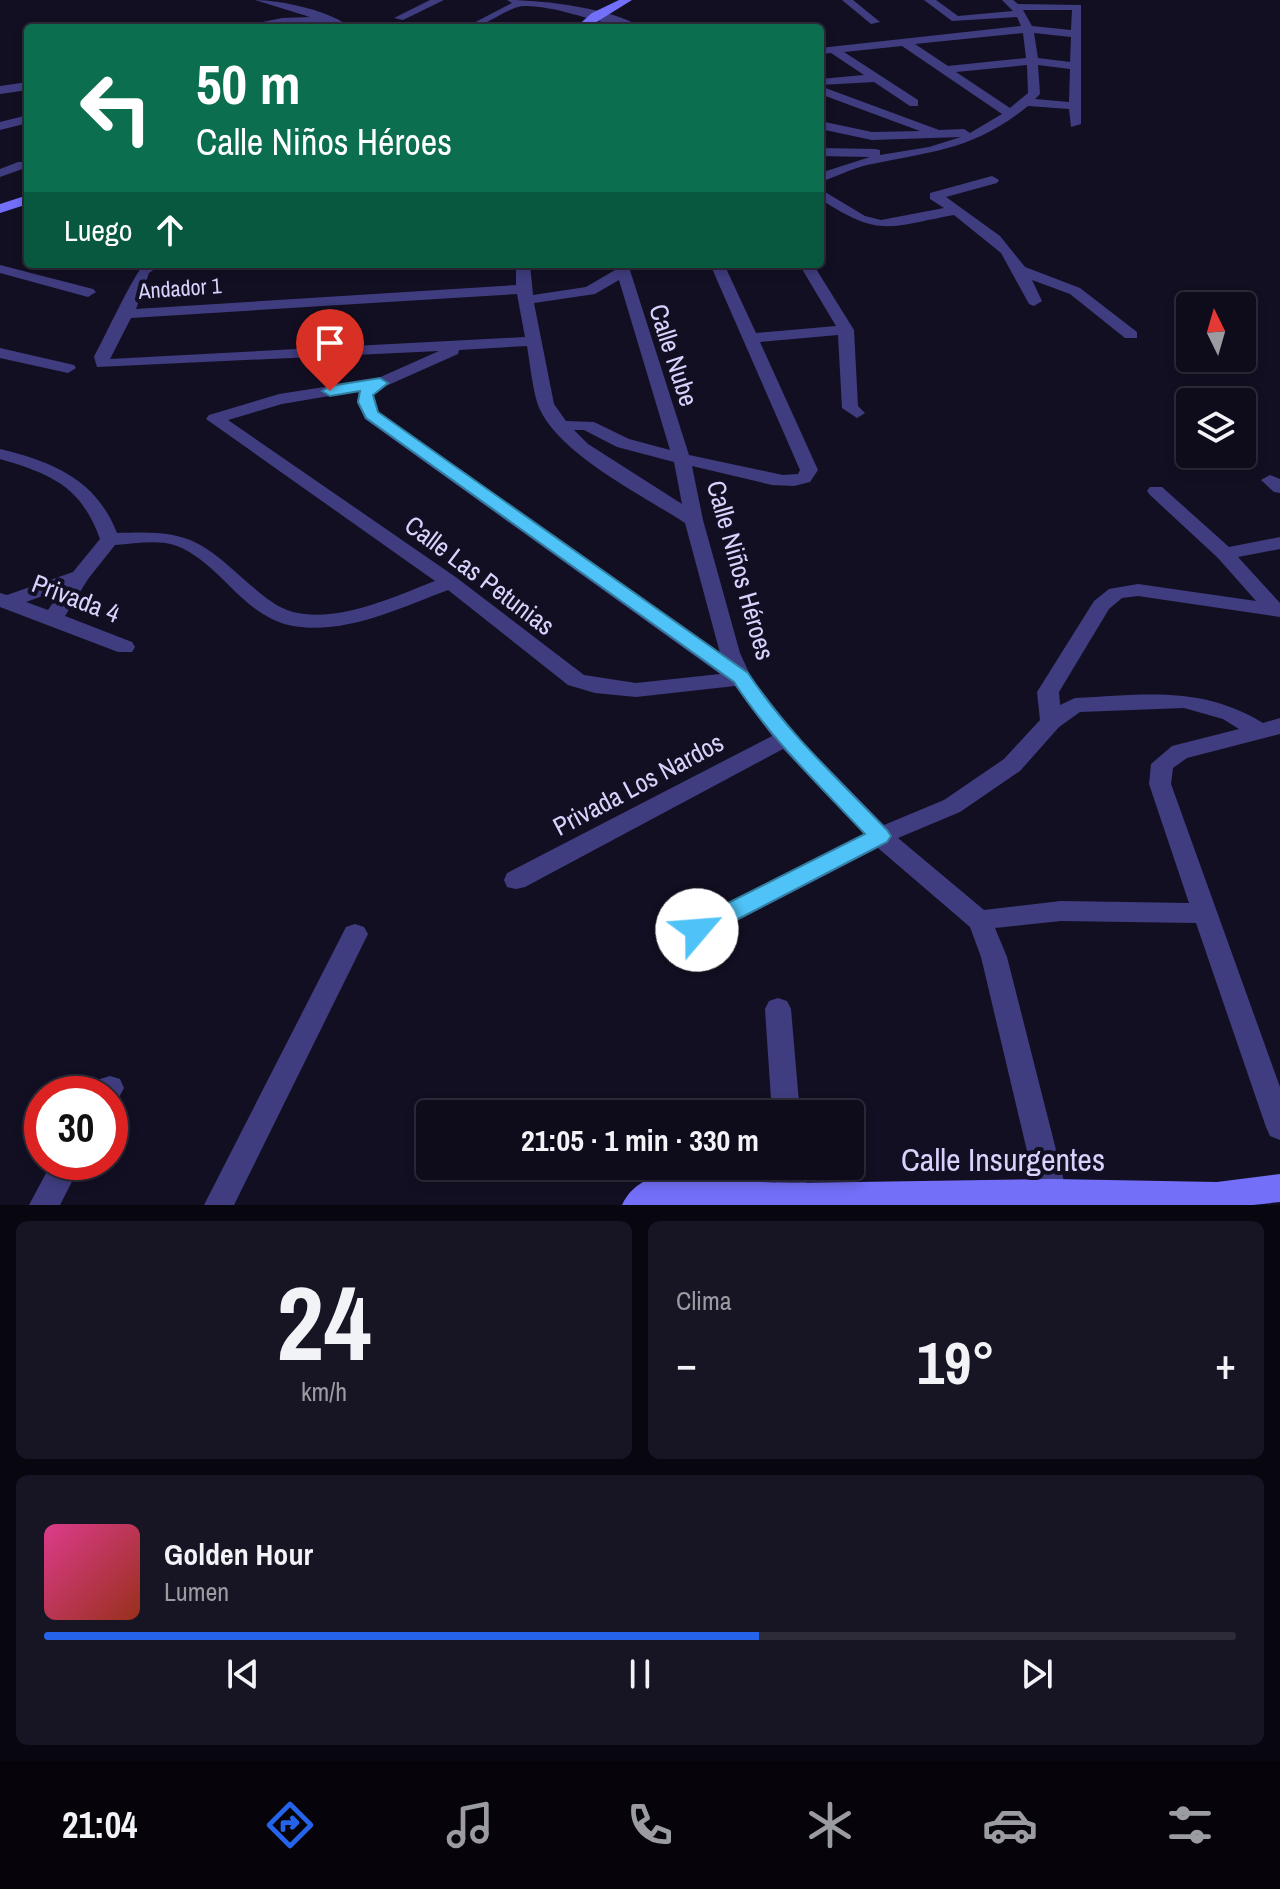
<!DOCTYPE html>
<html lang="es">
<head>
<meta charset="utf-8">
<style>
  :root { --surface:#0e0b1a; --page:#171423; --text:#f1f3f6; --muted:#9b9ba2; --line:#2e2b39; --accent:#2563eb }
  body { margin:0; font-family:"Archivo Narrow",sans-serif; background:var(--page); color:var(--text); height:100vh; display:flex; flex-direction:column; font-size:30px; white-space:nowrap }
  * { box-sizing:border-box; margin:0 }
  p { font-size:26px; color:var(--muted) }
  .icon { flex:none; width:44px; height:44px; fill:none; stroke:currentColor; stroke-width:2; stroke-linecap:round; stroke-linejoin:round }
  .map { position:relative; height:1205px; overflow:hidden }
  .side { display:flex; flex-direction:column; gap:16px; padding:16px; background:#08060e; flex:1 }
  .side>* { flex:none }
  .top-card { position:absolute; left:24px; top:24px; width:800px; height:244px; border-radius:8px; box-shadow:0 4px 12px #0003,0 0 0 2px var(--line); background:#0b6e4f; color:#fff; overflow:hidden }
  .needle { width:52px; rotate:355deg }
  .tools { position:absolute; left:1176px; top:292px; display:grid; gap:16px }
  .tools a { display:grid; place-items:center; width:80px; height:80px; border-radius:8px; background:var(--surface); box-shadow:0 4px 12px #0003,0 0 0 2px var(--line); font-size:40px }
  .speed { position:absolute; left:24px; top:1076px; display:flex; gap:16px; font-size:40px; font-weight:700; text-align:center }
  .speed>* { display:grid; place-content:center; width:104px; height:104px; border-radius:50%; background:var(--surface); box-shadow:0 4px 12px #0003,0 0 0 2px var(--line); line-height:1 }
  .speed .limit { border:12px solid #d22; background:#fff; color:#111 }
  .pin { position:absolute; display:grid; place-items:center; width:68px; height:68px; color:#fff; margin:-82px -34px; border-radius:50% 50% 50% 0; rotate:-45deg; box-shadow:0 0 8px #0007 }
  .pin .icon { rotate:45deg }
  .me { position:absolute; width:88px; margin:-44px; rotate:63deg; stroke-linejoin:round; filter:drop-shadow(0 0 6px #0008) }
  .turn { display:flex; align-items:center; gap:28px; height:168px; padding:0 40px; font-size:36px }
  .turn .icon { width:104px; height:104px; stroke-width:2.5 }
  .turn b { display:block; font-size:56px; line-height:68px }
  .then { display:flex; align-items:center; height:76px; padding:0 40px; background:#0003; gap:16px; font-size:30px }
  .big { font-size:60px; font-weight:700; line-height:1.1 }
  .side .tile { flex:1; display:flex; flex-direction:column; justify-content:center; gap:12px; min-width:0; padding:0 28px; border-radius:12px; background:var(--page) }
  .side .dial { align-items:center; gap:0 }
  .dial b { font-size:104px; line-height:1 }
  .song { display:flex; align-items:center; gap:24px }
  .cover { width:96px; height:96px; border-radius:12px; background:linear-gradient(135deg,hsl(330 70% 55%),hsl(10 70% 35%)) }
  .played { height:8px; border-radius:4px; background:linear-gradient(90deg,var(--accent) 60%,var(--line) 60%) }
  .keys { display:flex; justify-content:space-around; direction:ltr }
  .heat { display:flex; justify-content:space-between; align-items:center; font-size:44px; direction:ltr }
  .side .tiles { flex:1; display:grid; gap:16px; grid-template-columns:1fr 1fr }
  .tile:last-child { grid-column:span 2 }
  .trip { position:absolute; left:416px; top:1100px; width:448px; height:80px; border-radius:8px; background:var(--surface); box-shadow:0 4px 12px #0003,0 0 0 2px var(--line); font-weight:700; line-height:80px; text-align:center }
  .tab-bar { display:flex; height:128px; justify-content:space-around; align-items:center; background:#06040a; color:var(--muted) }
  .tab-bar .icon { width:56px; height:56px }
  .tab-bar .current { color:var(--accent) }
  .tab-bar b { font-size:36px; color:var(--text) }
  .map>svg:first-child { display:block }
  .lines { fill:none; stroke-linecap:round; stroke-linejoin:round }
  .street { fill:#3f3d7f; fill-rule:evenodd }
  .secondary { fill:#736ff8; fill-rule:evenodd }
  .route { fill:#4fc3f7; stroke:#337fa1; stroke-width:2 }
  .labels { text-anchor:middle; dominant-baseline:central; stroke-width:8; stroke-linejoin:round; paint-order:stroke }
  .far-street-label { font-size:22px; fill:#d8d3fd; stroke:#130f23 }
  .street-label { font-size:26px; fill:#d8d3fd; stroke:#130f23 }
  .near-street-label { font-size:32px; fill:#d8d3fd; stroke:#130f23 }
</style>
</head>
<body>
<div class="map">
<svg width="1280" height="1205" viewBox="0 0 1280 1205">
  <rect width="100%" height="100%" fill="#130f23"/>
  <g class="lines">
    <path class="street" d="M255 0C281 0 332 11 351 28H338L330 23 233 28 282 18 310 17Z
      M430 0H444L403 20 394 18Z
      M507 0C542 0 613 8 642 28 604 28 566 7 527 6 507 5 488 28 464 28L512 3Z
      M842 0H853L880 22 871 24Z
      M924 0H936L958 16 1013 11 1002 0H1013L1018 4 1081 5V124L1071 127 1069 109 1028 106C974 150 934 151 867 165 850 169 836 177 820 182V173L870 157 820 156V148L875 149 880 150V155L929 147 961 137 872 140 820 129V121L872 132 920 131 820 94V86L939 130 964 129 970 133 1002 114 902 46 844 52 918 100V106H910L874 82 820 85V79L864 75 831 53 820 54V48L1021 26 1017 17 952 21ZM1023 10H1072L1071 30 1032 26ZM1023 33 1026 58 948 66 915 44ZM1034 33 1071 37 1070 62 1038 58ZM1027 65 1028 93 1010 108 956 72ZM1038 65 1070 69 1069 102 1035 99 1040 94Z
      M28 82V90L0 94V86Z
      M28 115V123L0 130V122Z
      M18 162H28V167L0 177V169Z
      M992 176 999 180 997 183 946 197 1000 236 1025 267 1080 288 1137 332V338H1125L1070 294 1032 280 1042 301 1034 306 1029 304 1001 253 954 215C888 227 880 238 820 199V189L865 216 881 220 944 208 930 199V193Z
      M145 264H162L149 273 136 309 516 285V264H530L533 295 586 287 615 270 614 264H628L689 455 783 475 798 474 800 470 710 264H724L756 333 836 326 799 264H813L854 330 858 406 865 413 857 418 842 408 838 335 760 342 818 470 810 482 794 486 772 485 692 466 703 520 740 653 751 677 794 733 884 825 944 800 1004 759 1040 720 1037 692 1094 601 1109 589 1138 584 1256 601 1218 558 1150 495 1147 491 1150 487H1162L1229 547 1280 537V549L1238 557 1280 603V617L1138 596 1122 598 1109 609 1059 692 1060 705 1075 698C1145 695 1200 685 1263 723L1280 718V734L1187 758 1173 768 1171 784 1280 1087V1140L1270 1136 1266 1127 1196 923 1061 921 995 928 1007 957 1067 1193 1062 1203H1042L1037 1193 981 957 970 927 878 848 706 937 697 940 688 937 684 930 688 923 864 834 783 749 525 887 516 889 507 887 504 880 507 873 772 736 735 686 636 697 595 693 568 685 448 590C400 608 345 635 293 626 243 617 222 564 177 546 159 539 135 544 115 545L88 579 65 616 132 642 135 647 132 652H118L0 607V593L7 595 73 572 100 539C81 486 51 474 0 459V449C53 462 96 479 117 533 185 530 198 537 248 583 261 594 276 608 293 612 340 623 393 597 435 581L206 419 209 415 279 394 376 379 439 351 97 367 94 357C103 341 136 269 145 264ZM619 280 670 450 629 439 594 422 566 421 554 404 534 303 595 294ZM517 294 525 337 110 359 131 318ZM527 346C530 364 532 384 537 402 553 452 643 495 685 523L720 653 378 412 374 395 386 386 458 354 459 350ZM359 391 357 402 365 419 720 674 636 683 584 675 457 578 228 420 282 404ZM574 430H584L617 447 674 462 682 504 588 444ZM62 589 48 610 26 602ZM1184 708 1223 719 1239 729 1172 746 1151 764 1149 784 1189 903 1061 901 984 910 898 838 960 812 1020 771 1059 727 1080 712Z
      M0 265 93 289 96 292 88 297 0 273Z
      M0 348 74 365 76 368 68 373 0 358Z
      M1270 475 1280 479V493L1274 492 1261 480Z
      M355 924 364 927 368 934 234 1205H204L346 927Z
      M778 998 787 1001 791 1009 800 1114H772L765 1009 769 1001Z
      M110 1076 120 1079 124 1088 116 1103 110 1105V1094H92L100 1079Z
      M52 1162H82L60 1205H29Z
      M775 1166H805L808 1205H778Z"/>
    <path class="secondary" d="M619 0H632L587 28H575L592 13Z
      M28 195V204L0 213V204Z
      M1280 1174V1202L1253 1205H622C628 1192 637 1184 651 1178L792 1183 1052 1179 1217 1182Z"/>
  </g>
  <path class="route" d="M380 378 388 383 373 395 378 412 748 673C787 732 839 780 887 830L891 836 887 842 705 936 697 939 688 936 685 930 688 923 865 834C819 785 771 739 734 682L366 418 358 402 360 391 330 396 322 391 330 386Z"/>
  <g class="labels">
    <g class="far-street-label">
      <text transform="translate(180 288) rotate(-4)">Andador 1</text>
    </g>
    <g class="street-label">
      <text transform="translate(674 355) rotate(72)">Calle Nube</text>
      <text transform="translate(741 570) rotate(74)">Calle Niños Héroes</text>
      <text transform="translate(480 575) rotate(37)">Calle Las Petunias</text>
      <text transform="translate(76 598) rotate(21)">Privada 4</text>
      <text transform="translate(638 784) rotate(-28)">Privada Los Nardos</text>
    </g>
    <g class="near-street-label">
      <text x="1003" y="1159">Calle Insurgentes</text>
    </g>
  </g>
</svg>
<div class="tools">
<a><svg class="needle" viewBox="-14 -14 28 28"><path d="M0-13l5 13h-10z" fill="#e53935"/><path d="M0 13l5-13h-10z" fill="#9b9ba2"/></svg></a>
<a><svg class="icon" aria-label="layers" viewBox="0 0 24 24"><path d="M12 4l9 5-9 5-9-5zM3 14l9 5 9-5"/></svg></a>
</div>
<div class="speed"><div class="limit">30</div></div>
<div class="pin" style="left:330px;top:391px;background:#d93025"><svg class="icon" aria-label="arrive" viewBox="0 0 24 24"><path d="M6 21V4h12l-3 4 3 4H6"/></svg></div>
<svg class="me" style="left:697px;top:930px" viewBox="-20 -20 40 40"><circle r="19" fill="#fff"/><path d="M0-13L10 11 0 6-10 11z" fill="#4fc3f7"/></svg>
<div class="trip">21:05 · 1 min · 330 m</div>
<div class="top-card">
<div class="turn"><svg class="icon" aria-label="left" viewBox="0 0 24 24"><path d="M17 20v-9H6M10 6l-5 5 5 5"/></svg><div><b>50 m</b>Calle Niños Héroes</div></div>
<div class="then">Luego<svg class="icon" aria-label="ahead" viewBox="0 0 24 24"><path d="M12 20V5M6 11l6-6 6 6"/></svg></div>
</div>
</div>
<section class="side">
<div class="tiles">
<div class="tile dial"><b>24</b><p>km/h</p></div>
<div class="tile"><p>Clima</p>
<div class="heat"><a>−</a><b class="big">19°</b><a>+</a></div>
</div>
<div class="tile">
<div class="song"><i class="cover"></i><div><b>Golden Hour</b><p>Lumen</p></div></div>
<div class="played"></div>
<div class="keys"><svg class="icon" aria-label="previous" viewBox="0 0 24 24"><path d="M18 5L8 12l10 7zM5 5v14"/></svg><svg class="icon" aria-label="pause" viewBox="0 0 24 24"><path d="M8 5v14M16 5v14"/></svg><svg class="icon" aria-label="next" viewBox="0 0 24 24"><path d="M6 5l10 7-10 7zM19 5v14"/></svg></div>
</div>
</div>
</section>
<nav class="tab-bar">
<b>21:04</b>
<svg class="icon current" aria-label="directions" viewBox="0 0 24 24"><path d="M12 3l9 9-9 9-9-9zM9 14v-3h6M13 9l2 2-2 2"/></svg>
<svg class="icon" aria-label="music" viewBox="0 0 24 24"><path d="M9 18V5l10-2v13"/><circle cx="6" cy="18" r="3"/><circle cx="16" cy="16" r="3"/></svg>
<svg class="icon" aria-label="phone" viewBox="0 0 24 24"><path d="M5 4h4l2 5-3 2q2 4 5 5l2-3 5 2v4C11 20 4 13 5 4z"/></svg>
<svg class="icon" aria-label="climate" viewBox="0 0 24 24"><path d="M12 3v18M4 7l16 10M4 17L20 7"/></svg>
<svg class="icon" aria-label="car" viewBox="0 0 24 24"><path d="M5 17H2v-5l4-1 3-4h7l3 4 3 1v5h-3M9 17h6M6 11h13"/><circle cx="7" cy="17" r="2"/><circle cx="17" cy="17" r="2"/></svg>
<svg class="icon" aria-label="filters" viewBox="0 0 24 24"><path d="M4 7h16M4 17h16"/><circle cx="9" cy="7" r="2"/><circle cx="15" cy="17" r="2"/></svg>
</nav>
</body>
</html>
